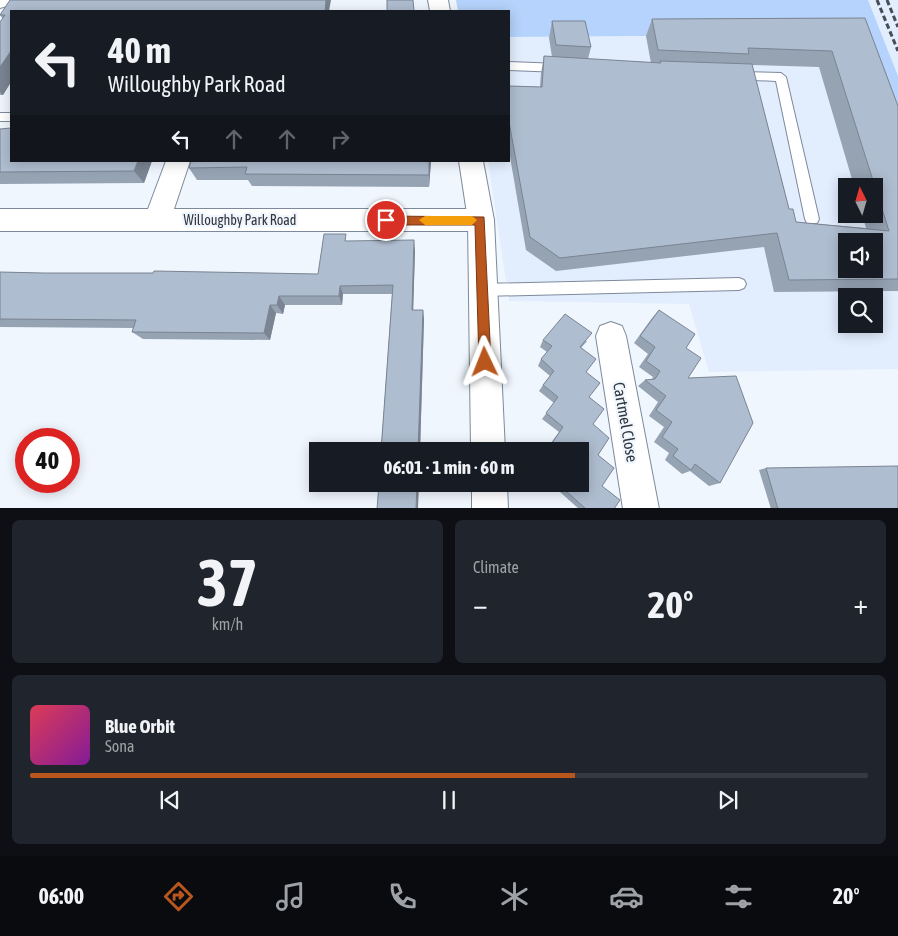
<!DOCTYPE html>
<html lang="en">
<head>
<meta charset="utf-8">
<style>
  :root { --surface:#171b24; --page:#20242c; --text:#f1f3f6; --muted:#9ea1a6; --line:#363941; --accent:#b9561e }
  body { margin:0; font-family:"Asap Condensed",sans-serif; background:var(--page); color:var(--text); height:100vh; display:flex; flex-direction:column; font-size:19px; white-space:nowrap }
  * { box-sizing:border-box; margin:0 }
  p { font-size:16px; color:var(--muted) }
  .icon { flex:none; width:28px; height:28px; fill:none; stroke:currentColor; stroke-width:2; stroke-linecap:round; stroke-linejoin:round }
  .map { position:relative; height:508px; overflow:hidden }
  .drawer { display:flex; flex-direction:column; gap:12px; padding:12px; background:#0d0f14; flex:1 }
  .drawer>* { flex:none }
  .banner { position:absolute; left:10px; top:10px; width:500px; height:152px; border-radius:0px; box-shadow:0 2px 12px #0003; background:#171b24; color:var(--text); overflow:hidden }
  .needle { width:32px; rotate:355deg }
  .controls { position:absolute; left:838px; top:178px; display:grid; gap:10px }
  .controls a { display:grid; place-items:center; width:45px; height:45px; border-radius:0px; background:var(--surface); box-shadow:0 2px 12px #0003; font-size:25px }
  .speed { position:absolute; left:15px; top:428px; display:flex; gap:10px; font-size:25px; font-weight:700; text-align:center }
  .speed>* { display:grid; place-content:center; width:65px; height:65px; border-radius:50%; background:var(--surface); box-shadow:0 2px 12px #0003; line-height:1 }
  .speed .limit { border:8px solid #d22; background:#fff; color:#111 }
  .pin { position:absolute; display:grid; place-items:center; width:42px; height:42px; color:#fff; margin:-21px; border:2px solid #fff; border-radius:50%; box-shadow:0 1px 5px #0007 }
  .me { position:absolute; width:55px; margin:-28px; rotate:358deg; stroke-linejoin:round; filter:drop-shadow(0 0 4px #0008) }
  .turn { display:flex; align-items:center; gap:18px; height:105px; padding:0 15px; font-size:22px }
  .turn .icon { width:65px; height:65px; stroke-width:2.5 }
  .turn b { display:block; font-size:35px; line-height:42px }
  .lanes { display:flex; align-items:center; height:48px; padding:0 15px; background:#0003; justify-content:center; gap:25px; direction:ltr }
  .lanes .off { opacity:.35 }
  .big { font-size:38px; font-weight:700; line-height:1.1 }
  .drawer .card { flex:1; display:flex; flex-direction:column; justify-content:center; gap:8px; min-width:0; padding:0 18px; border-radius:8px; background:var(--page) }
  .drawer .dial { align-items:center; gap:0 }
  .dial b { font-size:65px; line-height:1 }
  .song { display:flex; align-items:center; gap:15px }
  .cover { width:60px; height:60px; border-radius:8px; background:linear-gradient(135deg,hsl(350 70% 55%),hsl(290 70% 35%)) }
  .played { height:5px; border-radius:2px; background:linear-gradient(90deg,var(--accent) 65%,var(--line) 65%) }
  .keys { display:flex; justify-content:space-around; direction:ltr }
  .heat { display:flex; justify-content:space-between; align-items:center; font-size:28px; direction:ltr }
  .drawer .tiles { flex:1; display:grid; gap:12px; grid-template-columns:1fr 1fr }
  .card:last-child { grid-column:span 2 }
  .trip { position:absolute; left:309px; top:442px; width:280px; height:50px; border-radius:0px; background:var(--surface); box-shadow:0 2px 12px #0003; font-weight:700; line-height:50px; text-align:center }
  .tab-bar { display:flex; height:80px; justify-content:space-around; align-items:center; background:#090b0e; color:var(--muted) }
  .tab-bar .icon { width:35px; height:35px }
  .tab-bar .current { color:var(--accent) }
  .tab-bar b { font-size:22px; color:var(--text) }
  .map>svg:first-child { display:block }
  .built { fill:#e2edfd; fill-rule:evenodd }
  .green { fill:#b5d3fc }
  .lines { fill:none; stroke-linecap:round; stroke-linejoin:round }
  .service-casing { stroke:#7d8a9c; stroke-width:2 }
  .minor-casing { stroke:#7d8a9c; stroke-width:2 }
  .tertiary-casing { stroke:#7d8a9c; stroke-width:2 }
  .service { fill:#fff; fill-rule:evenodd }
  .minor { fill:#fff; fill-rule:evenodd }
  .tertiary { fill:#fff; fill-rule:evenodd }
  .rail { stroke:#474d55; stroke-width:3; stroke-dasharray:5.5 3; stroke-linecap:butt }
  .wall { fill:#96a3b3; fill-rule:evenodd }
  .shaded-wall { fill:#7a8492 }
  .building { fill:#afbdd0; stroke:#7a8492; fill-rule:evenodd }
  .route { fill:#b9561e; stroke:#783814 }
  .slow { fill:#f59e0b }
  .labels { text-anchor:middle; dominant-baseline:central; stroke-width:4.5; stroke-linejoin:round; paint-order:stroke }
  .street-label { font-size:14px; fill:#31363e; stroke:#f0f6fe }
  .near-street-label { font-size:16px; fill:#31363e; stroke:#f0f6fe }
</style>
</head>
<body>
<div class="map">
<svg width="898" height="509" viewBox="0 0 898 509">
  <rect width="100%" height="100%" fill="#f0f6fe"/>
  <path class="built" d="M868 0H898V76Z
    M852 35 898 170V369L709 372 689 304 509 301 488 161H509V37ZM846 186H874V214H846ZM846 241H874V269H846ZM846 296H874V324H846Z"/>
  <path class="green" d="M456 0H868L898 76V170L863 68 646 36 509 37V11H458Z"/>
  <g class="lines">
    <g class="service-casing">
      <path id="service" d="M509 62 560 64 565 68 560 72 509 70Z
        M736 72 781 73 786 77 819 219 817 223H807L805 219 776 81 732 79 731 76Z
        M0 113H11V121H0Z
        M739 278 744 280 746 284 744 288 739 290 482 296 477 295 475 290 477 285 482 284Z"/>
    </g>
    <g class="minor-casing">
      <path id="minor" d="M0 0H11L7 6 0 8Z
        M166 161H190L174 209H481L490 212 494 220 490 228 481 231H0V209H148Z
        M611 322 622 326 626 336 659 509H623L596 336 600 326Z"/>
    </g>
    <g class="tertiary-casing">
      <path id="tertiary" d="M428 0H448L450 11H430Z
        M459 161H483L494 220 505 451H471L468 220Z
        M472 484H507L508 509H472Z"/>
    </g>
    <use href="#service" class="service"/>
    <use href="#minor" class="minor"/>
    <use href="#tertiary" class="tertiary"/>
    <path class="rail" d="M877 0 898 51
      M887 0 898 27"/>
  </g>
  <path class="wall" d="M10 0 11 11V82L3 95H0V22L3 19 0 15Z
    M865 18 898 106V291L774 292 764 247 556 271 526 250 509 151V86L540 87 541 73 544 56 552 57 549 38 552 21 591 47 588 59 651 63 646 36 652 19ZM752 65 819 67 854 186H874V214H862L866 228 796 222 789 209Z
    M0 129 11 161H152L144 183 0 184Z
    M191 161H431L429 187 252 186 248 180H197L189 168Z
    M348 241 415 250 413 310 424 318 420 451H381L392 294H343L342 305H285L283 314 276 313 270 340 143 339 132 332 133 328 0 327V272L43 273 318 274Z
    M659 310 686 348 688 378 720 483 709 486 690 471 682 474 665 460 669 453 654 442 664 427 649 416 658 402 638 386 645 380 652 379 653 377 639 367 648 354 634 343 652 318Z
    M543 340 587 341 581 348 586 372 602 486 614 509H579L551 484H580V451H552L548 447 559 432 542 419 554 403 539 391 543 385 550 376 538 366 541 359 547 352 540 347Z
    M766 468 898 509H771L759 470Z"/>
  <path class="shaded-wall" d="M326 0H331L329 11H325Z
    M11 51V82L3 95 0 92V67Z
    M138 161H152L144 183 134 171Z
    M429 161H431L429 187Z
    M414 240 415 250 413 318 412 310Z
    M340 286 343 294 342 305 339 296Z
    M279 296 285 305 283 314 277 305Z
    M270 305 276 313 270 340 264 333Z
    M423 310 424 318 420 451H418Z
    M417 484H419L418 509H416Z"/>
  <path class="building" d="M10 0H326L325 11H11V51L0 67V22L5 15H0Z
    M387 0H413L414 11H387Z
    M865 18 898 106V279L789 280 777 233 560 258 530 237 509 122V86L542 87 544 56 661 63 660 61 752 64 789 209H793L796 222 889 231 832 51 748 48 749 54 658 50 652 19ZM846 241H874V269H846Z
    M552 21H585L591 47 556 45Z
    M11 128V161H138L134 171 0 172V129Z
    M191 161H429V175L245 174 247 167 189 168Z
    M324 234H346L345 241 414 240 412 310H423L418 451H381L393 285 340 286 339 296H279L277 305H270L264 333 132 332 136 320 0 319V272L43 273H153L154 271 318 274Z
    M659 310 695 334 686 348 701 358 688 378 736 376 753 423 720 483 695 464 691 470 673 456 678 449 662 437 672 422 656 410 666 396 645 380 655 379 660 371 646 361 655 347 640 336Z
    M565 314 592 333 580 347 596 359 586 372 600 383 589 397 604 409 593 424 609 438 598 455 614 468 602 486 620 500 614 509H586L558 484H580V451H561L552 443 563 427 546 413 558 397 543 385 554 371 541 359 552 346 543 340Z
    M898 466V509H778L766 468Z
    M379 484H417L416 509H377Z"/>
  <path class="route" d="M386 216 484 217 491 362 490 366 485 368 480 366 479 362 475 225H386L381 220Z"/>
  <path class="slow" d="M425 216H472L477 220 472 225H425L419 220Z"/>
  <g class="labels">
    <g class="street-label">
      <text x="240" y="220">Willoughby Park Road</text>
    </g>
    <g class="near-street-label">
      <text transform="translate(626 422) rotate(80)">Cartmel Close</text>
    </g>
  </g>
</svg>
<div class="controls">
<a><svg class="needle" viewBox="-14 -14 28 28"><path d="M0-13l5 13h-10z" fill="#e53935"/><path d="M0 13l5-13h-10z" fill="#9ea1a6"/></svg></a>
<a><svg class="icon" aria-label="sound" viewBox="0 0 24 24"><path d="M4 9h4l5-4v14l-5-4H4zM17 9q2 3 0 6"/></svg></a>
<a><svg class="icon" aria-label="search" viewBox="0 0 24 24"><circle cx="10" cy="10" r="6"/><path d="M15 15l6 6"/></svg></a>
</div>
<div class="speed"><div class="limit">40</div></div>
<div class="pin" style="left:386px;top:220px;background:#d93025"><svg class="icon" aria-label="arrive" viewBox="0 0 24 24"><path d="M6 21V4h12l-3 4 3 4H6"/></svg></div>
<svg class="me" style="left:485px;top:362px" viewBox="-20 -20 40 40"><path d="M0-17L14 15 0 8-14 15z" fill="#b9561e" stroke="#fff" stroke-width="4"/></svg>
<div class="trip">06:01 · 1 min · 60 m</div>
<div class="banner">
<div class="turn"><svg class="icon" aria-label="left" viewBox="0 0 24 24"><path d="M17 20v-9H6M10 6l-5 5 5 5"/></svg><div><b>40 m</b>Willoughby Park Road</div></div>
<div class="lanes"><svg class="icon" aria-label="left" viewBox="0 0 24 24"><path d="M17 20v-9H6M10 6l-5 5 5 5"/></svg><svg class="icon off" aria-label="ahead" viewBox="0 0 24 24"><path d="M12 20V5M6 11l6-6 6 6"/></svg><svg class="icon off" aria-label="ahead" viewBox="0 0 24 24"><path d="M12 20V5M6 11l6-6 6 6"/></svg><svg class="icon off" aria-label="right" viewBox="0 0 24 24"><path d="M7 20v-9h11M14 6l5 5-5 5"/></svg></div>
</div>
</div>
<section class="drawer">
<div class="tiles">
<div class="card dial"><b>37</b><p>km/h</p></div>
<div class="card"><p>Climate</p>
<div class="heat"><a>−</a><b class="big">20°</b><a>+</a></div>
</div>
<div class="card">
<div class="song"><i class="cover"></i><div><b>Blue Orbit</b><p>Sona</p></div></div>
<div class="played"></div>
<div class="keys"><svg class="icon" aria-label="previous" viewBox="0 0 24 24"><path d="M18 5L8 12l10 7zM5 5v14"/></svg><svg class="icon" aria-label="pause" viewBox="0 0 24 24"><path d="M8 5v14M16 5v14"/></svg><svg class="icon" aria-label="next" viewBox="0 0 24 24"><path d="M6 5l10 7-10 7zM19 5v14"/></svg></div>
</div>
</div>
</section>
<nav class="tab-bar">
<b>06:00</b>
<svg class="icon current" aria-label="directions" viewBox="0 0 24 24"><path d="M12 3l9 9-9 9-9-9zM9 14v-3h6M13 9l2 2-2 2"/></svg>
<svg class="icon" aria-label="music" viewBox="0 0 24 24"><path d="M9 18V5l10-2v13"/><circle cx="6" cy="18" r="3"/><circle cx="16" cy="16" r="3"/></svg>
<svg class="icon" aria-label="phone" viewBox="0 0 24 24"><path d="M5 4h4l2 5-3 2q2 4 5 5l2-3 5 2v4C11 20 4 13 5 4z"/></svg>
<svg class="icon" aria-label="climate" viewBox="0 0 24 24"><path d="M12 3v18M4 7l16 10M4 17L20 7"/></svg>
<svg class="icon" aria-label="car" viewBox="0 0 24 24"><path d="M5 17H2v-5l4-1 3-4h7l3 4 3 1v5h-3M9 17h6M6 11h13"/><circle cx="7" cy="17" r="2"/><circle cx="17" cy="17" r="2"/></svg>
<svg class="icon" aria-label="filters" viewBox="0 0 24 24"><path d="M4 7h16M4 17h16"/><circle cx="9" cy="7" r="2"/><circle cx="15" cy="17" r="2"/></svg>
<b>20°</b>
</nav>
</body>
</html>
